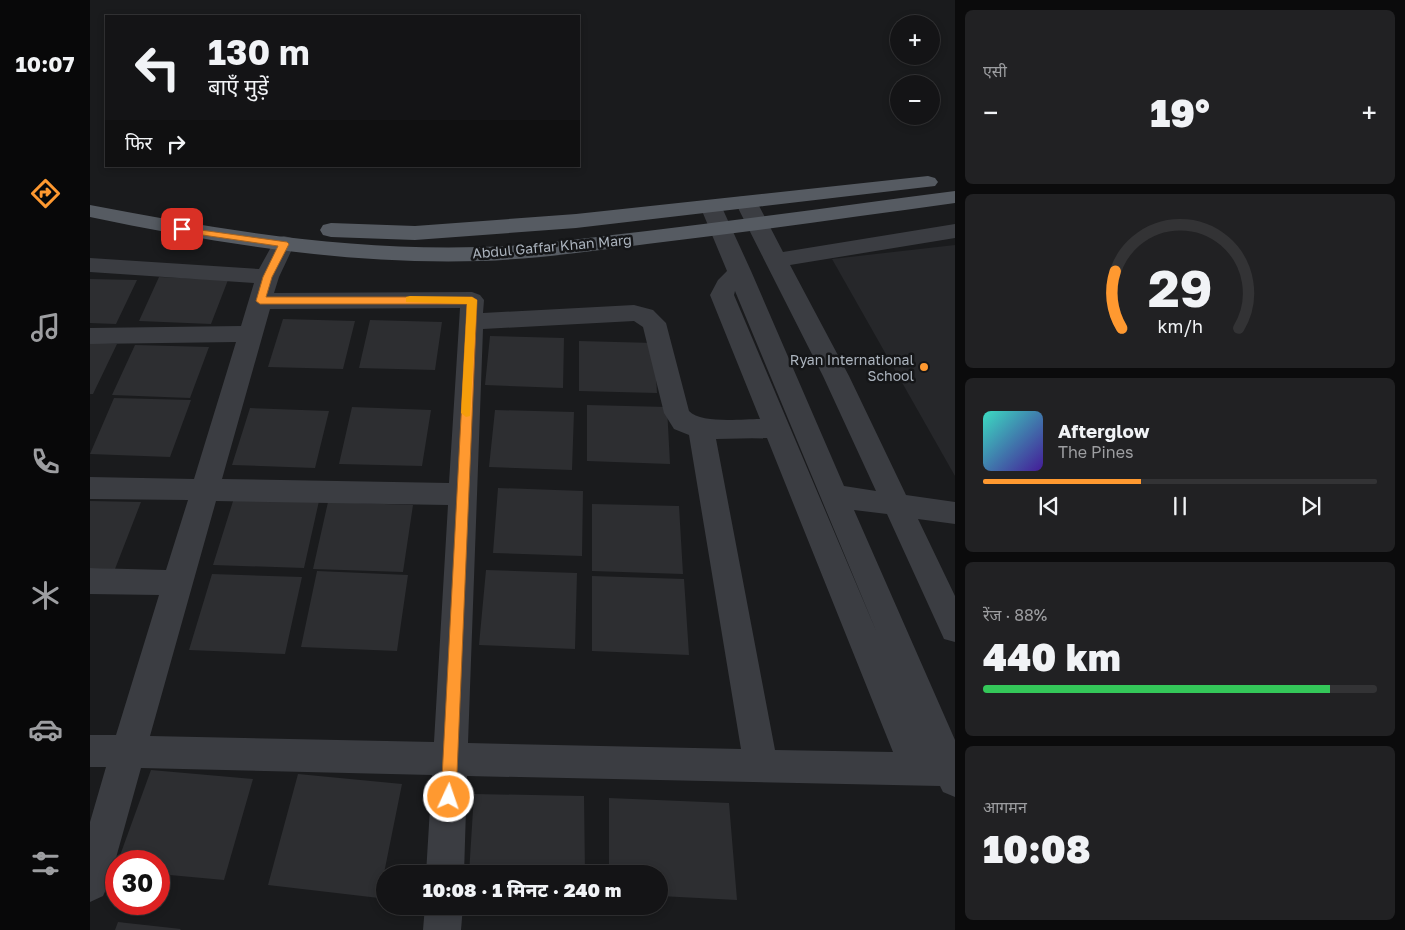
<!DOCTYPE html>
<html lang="hi">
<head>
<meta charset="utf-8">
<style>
  :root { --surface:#141416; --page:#212123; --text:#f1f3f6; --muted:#9d9ea1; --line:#333335; --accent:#ff9930 }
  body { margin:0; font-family:"Golos Text","Noto Sans Devanagari",sans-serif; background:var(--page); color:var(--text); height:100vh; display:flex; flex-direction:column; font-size:19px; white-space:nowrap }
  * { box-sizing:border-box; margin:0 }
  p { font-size:16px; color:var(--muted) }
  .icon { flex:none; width:28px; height:28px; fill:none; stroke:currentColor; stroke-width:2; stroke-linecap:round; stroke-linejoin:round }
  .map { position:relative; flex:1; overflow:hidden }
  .sheet { display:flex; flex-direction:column; gap:10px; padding:10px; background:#0b0b0c; width:450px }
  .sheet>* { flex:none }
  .guide { position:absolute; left:15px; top:15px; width:475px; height:152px; border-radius:0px; box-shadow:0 2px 8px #0003,0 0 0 1px var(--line); background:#141416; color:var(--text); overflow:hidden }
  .controls { position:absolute; left:800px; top:15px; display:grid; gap:10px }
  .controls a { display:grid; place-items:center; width:50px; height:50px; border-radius:50%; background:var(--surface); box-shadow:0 2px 8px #0003,0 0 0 1px var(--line); font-size:25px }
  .speed { position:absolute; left:15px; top:850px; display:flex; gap:10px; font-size:25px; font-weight:700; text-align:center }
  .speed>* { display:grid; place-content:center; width:65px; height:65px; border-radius:50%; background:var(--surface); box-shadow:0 2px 8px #0003,0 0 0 1px var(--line); line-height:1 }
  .speed .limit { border:8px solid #d22; background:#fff; color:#111 }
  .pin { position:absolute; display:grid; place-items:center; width:42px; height:42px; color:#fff; margin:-21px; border-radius:10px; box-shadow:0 2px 8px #0006 }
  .me { position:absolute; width:55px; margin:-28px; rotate:3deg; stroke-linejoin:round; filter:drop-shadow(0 0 4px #0008) }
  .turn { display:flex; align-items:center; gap:18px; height:105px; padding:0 20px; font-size:22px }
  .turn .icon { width:65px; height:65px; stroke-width:2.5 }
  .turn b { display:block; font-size:35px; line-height:42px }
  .then { display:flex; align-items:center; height:48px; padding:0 20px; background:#0003; gap:10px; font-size:19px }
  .big { font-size:38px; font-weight:800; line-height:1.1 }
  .sheet .card { flex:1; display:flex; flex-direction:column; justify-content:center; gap:8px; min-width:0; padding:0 18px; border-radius:8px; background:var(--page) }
  .sheet .dial { align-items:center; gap:0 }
  .dial svg { height:130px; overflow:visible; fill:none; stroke:var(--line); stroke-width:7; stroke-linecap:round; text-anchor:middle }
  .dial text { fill:var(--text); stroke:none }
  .song { display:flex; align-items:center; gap:15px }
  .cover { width:60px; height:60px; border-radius:8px; background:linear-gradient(135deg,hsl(170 70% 55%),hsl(260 70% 35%)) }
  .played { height:5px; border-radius:2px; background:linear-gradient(90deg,var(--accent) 40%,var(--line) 40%) }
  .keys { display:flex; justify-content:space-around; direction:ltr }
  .heat { display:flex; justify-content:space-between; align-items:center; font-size:28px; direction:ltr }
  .charge { height:8px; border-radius:4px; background:linear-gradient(90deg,#34c759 88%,var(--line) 0) }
  .trip { position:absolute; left:286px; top:865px; width:292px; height:50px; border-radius:25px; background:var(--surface); box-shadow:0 2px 8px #0003,0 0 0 1px var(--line); font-weight:800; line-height:50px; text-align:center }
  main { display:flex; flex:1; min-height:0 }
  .menu { display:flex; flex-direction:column; width:90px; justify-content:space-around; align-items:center; background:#080809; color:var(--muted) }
  .menu .icon { width:35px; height:35px }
  .menu .selected { color:var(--accent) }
  .menu b { font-size:22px; color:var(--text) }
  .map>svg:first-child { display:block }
  .built { fill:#26272a }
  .building { fill:#2d2e31 }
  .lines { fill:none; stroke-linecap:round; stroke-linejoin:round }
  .minor { fill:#3b3d42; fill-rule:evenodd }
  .major { fill:#565b62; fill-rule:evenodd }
  .route { fill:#ff9930; stroke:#a6631f }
  .slow { fill:#f59e0b }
  .poi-dot { fill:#ff9930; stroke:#151618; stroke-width:2 }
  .labels { text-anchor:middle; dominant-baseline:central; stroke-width:5; stroke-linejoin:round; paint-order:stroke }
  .street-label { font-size:14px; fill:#acb4be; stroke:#151618 }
  .poi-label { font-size:14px; fill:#acb4be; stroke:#151618; text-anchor:end }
</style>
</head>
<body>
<main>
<nav class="menu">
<b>10:07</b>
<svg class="icon selected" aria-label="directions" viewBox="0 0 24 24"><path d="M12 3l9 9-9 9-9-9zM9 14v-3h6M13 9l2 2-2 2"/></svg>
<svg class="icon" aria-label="music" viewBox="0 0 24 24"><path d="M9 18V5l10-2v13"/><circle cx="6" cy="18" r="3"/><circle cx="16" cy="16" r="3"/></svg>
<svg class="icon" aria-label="phone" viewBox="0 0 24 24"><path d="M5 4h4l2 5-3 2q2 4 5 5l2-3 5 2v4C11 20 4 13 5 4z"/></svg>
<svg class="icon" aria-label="climate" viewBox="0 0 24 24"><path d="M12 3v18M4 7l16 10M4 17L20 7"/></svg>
<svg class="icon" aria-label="car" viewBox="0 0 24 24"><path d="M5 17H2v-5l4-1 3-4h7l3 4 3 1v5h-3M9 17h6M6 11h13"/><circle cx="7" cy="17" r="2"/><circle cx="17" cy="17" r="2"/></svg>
<svg class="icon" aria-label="filters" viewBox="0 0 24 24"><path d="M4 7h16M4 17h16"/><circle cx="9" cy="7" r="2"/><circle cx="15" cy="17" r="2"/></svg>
</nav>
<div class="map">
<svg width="865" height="930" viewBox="0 0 865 930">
  <rect width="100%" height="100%" fill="#1a1b1d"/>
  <path class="built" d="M865 245V476L742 259Z"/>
  <path class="building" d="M69 277 138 280 121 324 49 321Z
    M0 279 47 280 26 324 0 323Z
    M193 319 265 321 253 369 178 367Z
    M280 320 352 322 345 370 269 368Z
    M400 336 474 338 473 388 395 385Z
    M489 341 564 343 567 393 489 391Z
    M0 343 27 344 3 394H0Z
    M45 345 119 347 100 398 22 395Z
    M24 398 101 400 80 457 0 454Z
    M497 405 577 407 580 464 497 461Z
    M262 407 341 410 332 466 249 464Z
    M160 408 239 411 225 468 142 465Z
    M405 410 484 412 482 470 399 467Z
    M408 488 493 491 492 556 403 553Z
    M144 498 229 501 214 568 123 565Z
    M0 501 51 502 25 569 0 568Z
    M238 502 323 505 313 572 223 569Z
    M502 504 589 506 593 574 502 571Z
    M396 570 487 573 485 649 389 645Z
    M227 571 318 575 307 651 211 647Z
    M122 574 212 577 195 654 99 650Z
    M502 576 594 579 599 655 502 651Z
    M61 770 163 779 134 880 69 874V861H28Z
    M208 774 312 784 289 898 178 885Z
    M384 794 494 796 495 874H379Z
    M519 798 639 803 647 900 570 896V874H519Z
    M28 922 91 929 90 930H25Z"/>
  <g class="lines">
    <path class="minor" d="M656 196 664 197 667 202 693 252 865 224V238L700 265 759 376 816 495 865 502V524L828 519 865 596V642L854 639 797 514 764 510 865 740V797L853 792 850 786 377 776 374 874H336L342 775 51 768 19 883 13 896 0 902V822L16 767H0V735H26L69 595 0 594V568L76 570 98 500 0 499V477L104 479 146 342 0 344V328L151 326 164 283 0 272V258L169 269 186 238 194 236 202 238 205 243 189 277 184 293 382 292 390 295 394 300 393 313 544 305 563 310 576 323 599 411C611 424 652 419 670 419L620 295 628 280 637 271 610 206 613 201 621 200 629 201 661 271 754 486 786 491 733 376 645 202 648 197ZM645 291 787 633 644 295ZM370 308 359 483 132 479 180 309ZM544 321 553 327 574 413 584 429 599 435 651 749 378 743 393 329ZM677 438 803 752 685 750 626 439ZM126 501 358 505 344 742 60 736Z
      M335 906H373L371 930H333Z"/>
    <path class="major" d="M838 176 845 178 848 182 845 186 486 228 325 240 241 237 233 235 230 230 233 225 241 223 325 226 486 214Z
      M865 191V203C762 217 660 232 557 244 502 251 447 259 391 261 259 265 129 244 0 217V205C129 230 259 251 391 247 446 246 502 237 557 231 660 219 762 204 865 191Z"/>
  </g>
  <path class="route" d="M89 227 197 242 199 244 182 277 176 297H382L387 300 366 797 364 802 359 804 353 802 351 797 377 304H170L166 301 173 277 188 246 92 232 89 231Z"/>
  <path class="slow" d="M320 296 382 297 387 300 380 416 376 417 371 413 377 304 316 302V297Z"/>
  <circle class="poi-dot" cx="834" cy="367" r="5"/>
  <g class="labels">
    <g class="street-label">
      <text transform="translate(462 246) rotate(-5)">Abdul Gaffar Khan Marg</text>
    </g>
    <g class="poi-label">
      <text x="824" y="359">Ryan International<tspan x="824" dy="16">School</tspan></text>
    </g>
  </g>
</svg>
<div class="controls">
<a>+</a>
<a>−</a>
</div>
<div class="speed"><div class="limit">30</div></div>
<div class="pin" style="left:92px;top:229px;background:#d93025"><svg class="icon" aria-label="arrive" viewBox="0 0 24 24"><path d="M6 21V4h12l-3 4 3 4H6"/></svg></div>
<svg class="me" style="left:359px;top:797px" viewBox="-20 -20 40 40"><circle r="17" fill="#ff9930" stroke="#fff" stroke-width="3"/><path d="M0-11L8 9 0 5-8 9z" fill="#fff"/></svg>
<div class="trip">10:08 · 1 मिनट · 240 m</div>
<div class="guide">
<div class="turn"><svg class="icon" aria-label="left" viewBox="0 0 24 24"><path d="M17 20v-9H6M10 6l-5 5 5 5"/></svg><div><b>130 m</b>बाएँ मुड़ें</div></div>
<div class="then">फिर<svg class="icon" aria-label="right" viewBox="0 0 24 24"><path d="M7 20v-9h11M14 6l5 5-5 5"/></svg></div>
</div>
</div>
<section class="sheet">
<div class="card"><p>एसी</p>
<div class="heat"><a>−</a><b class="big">19°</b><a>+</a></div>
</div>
<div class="card dial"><svg viewBox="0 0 100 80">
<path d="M14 69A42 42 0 1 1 86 69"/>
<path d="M14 69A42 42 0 0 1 10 34" stroke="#ff9930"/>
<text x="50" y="56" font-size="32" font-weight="700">29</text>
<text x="50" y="72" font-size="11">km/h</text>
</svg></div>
<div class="card">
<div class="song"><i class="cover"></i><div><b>Afterglow</b><p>The Pines</p></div></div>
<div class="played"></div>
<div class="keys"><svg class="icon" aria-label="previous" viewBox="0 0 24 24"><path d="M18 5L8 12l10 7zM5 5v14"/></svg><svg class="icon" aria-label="pause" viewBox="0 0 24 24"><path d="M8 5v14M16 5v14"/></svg><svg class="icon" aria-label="next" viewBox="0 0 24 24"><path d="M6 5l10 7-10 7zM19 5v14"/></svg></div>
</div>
<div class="card"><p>रेंज · 88%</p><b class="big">440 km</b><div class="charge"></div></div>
<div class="card"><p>आगमन</p><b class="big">10:08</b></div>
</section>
</main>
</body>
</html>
